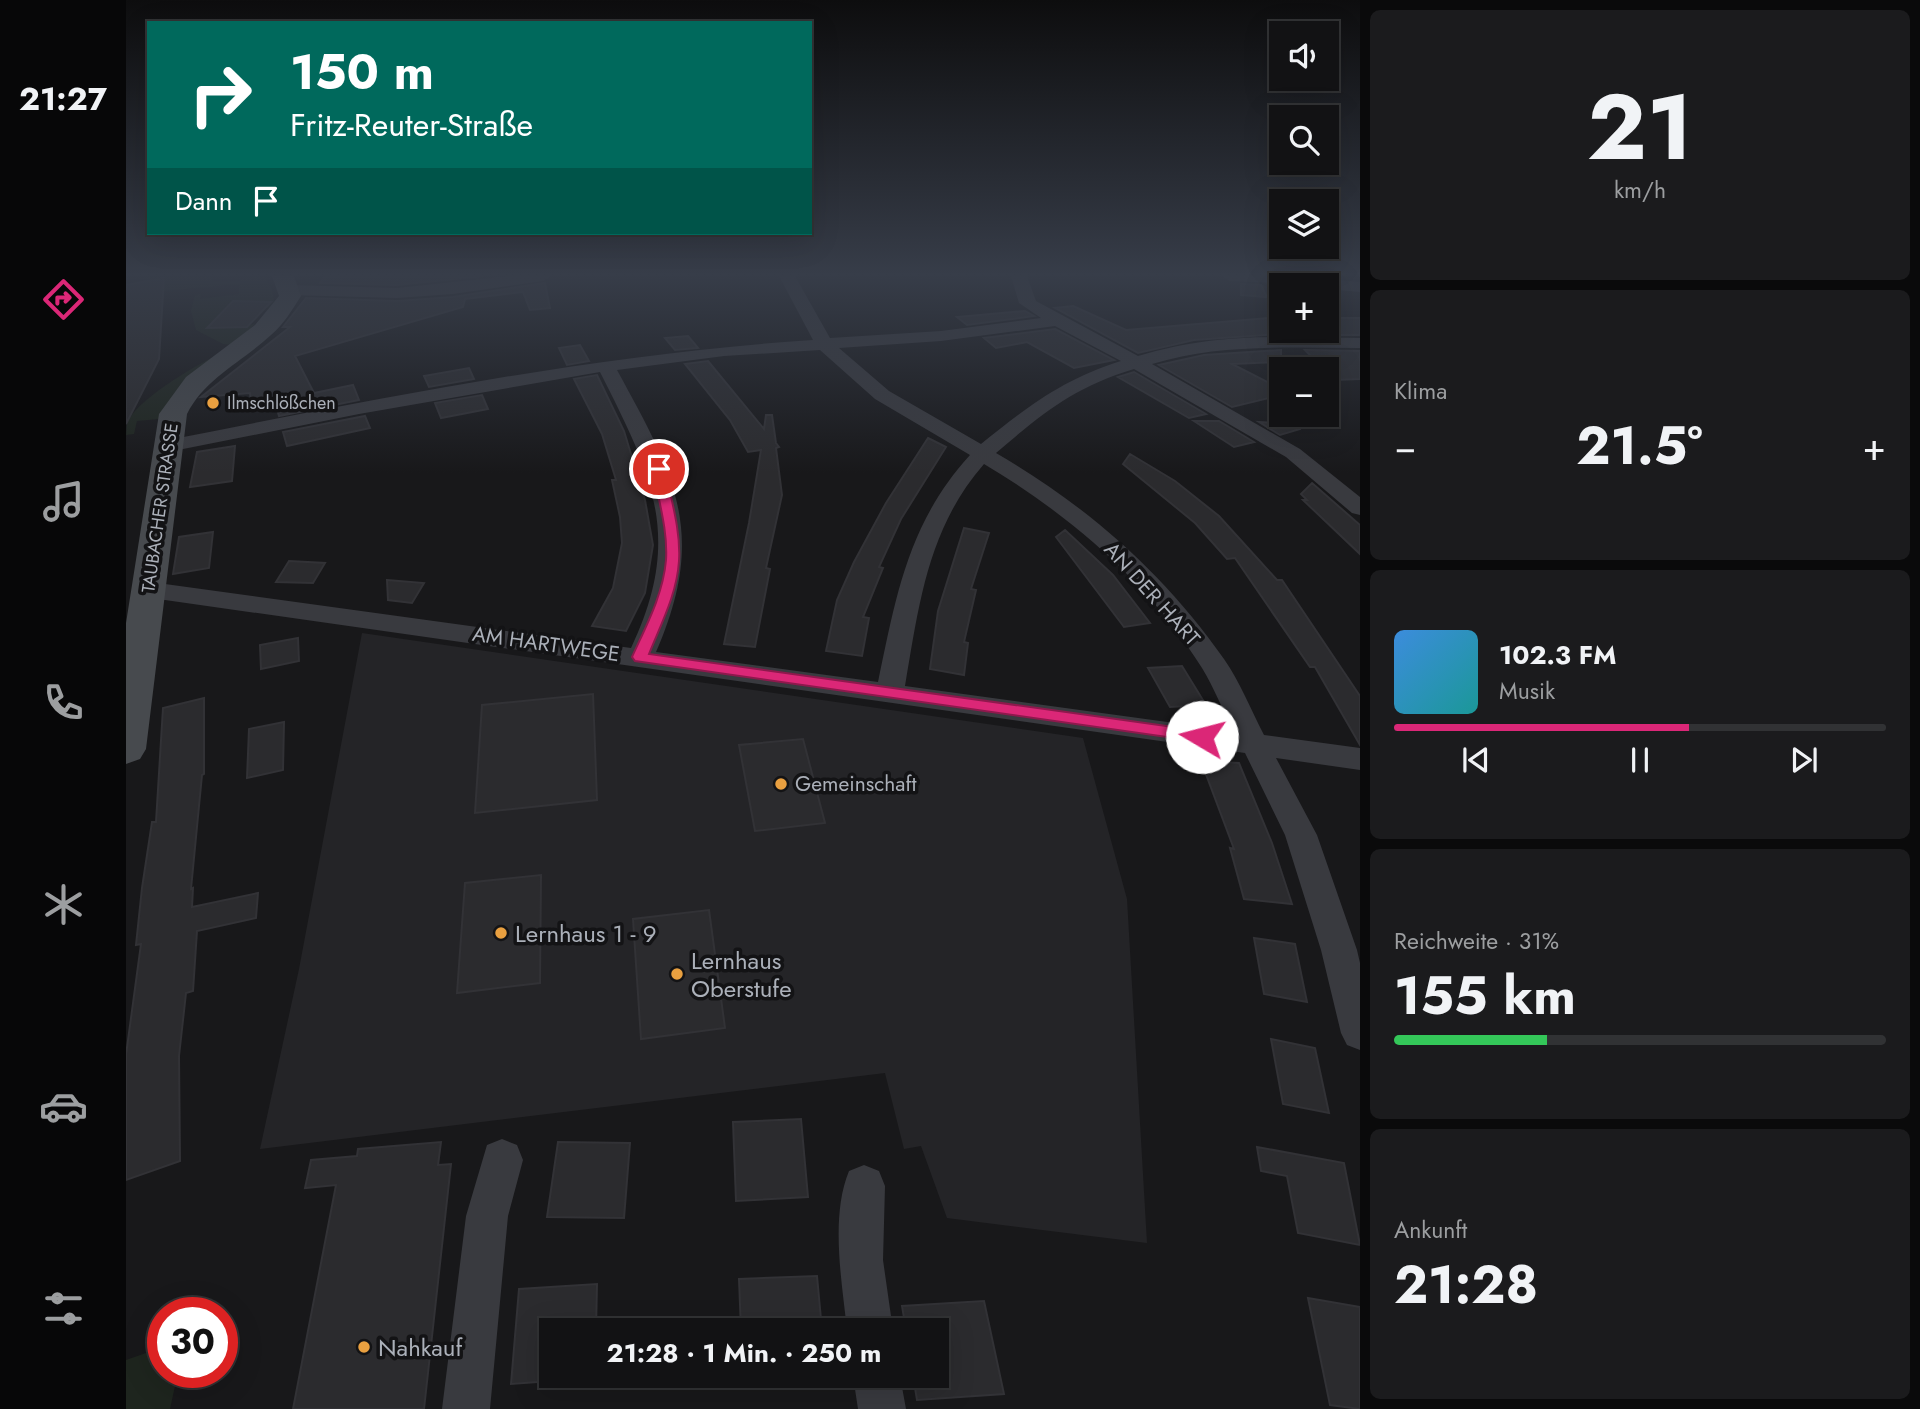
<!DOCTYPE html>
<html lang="de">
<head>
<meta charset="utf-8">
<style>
  :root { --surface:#121214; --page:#1b1b1d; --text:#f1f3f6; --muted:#9c9ea0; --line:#313234; --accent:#db2777 }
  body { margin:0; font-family:Jost,sans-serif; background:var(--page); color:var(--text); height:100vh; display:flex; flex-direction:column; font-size:26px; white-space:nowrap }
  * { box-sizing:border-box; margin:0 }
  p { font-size:23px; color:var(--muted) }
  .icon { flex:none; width:38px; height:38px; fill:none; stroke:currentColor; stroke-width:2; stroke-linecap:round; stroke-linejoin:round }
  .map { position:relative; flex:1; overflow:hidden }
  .side { display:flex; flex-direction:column; gap:10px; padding:10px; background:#0a0a0b; width:560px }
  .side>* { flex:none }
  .hud { position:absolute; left:21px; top:21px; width:665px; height:214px; border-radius:0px; box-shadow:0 7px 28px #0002,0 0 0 2px var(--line); background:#00695c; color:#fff; overflow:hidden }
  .buttons { position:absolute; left:1143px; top:21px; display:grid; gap:14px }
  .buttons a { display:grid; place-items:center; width:70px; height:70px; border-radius:0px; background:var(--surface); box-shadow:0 7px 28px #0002,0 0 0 2px var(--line); font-size:35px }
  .speed { position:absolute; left:21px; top:1297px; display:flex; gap:14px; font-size:35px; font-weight:700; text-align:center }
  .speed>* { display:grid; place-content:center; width:91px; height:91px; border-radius:50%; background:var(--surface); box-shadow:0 7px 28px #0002,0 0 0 2px var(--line); line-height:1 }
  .speed .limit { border:10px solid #d22; background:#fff; color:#111 }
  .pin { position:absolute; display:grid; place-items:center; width:60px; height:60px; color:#fff; margin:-30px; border:4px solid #fff; border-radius:50%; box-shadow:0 2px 7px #0007 }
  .me { position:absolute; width:77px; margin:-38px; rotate:278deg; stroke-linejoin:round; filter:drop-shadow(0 0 5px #0008) }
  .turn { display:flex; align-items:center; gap:24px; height:147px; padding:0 28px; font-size:32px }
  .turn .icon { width:91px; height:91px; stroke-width:2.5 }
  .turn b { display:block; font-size:49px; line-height:60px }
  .then { display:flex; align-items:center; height:66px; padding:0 28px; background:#0003; gap:14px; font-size:26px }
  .big { font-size:52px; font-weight:700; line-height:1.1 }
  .side .widget { flex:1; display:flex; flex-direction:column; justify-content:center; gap:10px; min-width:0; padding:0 24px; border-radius:10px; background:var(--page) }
  .side .dial { align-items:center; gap:0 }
  .dial b { font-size:91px; line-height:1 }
  .song { display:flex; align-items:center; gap:21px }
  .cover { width:84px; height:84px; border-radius:10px; background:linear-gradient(135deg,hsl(210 70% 55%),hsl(180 70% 35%)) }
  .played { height:7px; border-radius:4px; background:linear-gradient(90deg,var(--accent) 60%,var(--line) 60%) }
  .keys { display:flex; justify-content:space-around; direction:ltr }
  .heat { display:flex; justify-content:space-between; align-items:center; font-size:38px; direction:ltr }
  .charge { height:10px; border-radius:5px; background:linear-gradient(90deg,#34c759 31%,var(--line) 0) }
  .trip { position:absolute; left:413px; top:1318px; width:410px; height:70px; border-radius:0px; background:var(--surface); box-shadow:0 7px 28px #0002,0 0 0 2px var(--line); font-weight:700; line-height:70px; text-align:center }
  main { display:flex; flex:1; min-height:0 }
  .tabs { display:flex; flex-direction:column; width:126px; justify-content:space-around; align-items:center; background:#070708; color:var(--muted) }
  .tabs .icon { width:49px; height:49px }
  .tabs .on { color:var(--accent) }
  .tabs b { font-size:32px; color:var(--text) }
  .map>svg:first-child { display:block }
  .built { fill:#242427 }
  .green { fill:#1e251e }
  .building { fill:#2b2b2e; stroke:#323236; stroke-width:2 }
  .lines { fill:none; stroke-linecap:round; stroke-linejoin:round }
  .street { fill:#393a3f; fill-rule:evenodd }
  .secondary { fill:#474a4e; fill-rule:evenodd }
  .route { fill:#db2777; stroke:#8e194d; stroke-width:2 }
  .poi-dot { fill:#e9a040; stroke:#131315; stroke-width:2.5 }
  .labels { text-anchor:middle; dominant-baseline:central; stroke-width:7; stroke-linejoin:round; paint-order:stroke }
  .far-poi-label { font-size:18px; fill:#abb0b9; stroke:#131315; text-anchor:start }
  .far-street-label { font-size:18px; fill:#abb0b9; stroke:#131315 }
  .street-label { font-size:21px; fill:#abb0b9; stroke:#131315 }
  .poi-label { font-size:21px; fill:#abb0b9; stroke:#131315; text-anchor:start }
  .near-poi-label { font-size:24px; fill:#abb0b9; stroke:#131315; text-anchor:start }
</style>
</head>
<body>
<main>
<nav class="tabs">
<b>21:27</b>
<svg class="icon on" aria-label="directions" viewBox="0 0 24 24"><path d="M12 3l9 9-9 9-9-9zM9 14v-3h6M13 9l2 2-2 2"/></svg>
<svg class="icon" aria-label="music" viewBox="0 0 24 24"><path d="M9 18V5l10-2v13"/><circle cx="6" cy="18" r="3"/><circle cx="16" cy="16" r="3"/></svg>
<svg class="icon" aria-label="phone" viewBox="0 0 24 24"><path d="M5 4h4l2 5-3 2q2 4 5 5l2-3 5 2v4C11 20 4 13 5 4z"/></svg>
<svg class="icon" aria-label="climate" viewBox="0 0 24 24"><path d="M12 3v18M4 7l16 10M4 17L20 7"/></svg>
<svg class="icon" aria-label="car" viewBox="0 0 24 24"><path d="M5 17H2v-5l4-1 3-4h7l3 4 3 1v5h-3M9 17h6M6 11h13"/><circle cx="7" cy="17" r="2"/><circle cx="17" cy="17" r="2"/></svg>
<svg class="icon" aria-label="filters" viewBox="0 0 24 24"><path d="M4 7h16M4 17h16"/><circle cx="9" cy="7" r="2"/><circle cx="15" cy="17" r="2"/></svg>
</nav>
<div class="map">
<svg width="1234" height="1409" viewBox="0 0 1234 1409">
  <rect width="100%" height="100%" fill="#18181a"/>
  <path class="built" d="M236 633 957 738 1001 899 1021 1243 821 1218 795 1146 778 1149 759 1073 134 1149 173 969Z"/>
  <path class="green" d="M24 276H89L85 282 114 281 117 278 138 276 146 289 148 301 142 308H124L129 301H107L95 313 94 328 129 324 109 345 97 344 70 330 65 311 69 295 75 294 74 299 113 294V284L38 291 31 284 35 278 16 280Z
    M96 353 33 419 11 421 8 434 0 435C1 430 0 423 3 419 16 397 72 363 96 353Z
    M37 1347V1372H52L44 1409H0V1360Z"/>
  <path class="building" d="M199 276H357L271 285 194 283Z
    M38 278 33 359 0 424V285Z
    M419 283 424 308 404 310 397 292 339 299 337 307 169 356 188 393 227 385 233 400 153 416 148 399 125 404 124 393 75 397 164 327H157L180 298 271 301 327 297Z
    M1115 284 1135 285 1141 297 1115 295Z
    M107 301 145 302 121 327 81 328Z
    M947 306 1000 330 1155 317V334L1068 340 1012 353 929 308Z
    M899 311 908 316 841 325 831 317Z
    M1200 318H1234V335H1212L1200 323Z
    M929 329 988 360 948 368 901 342 870 348 858 338Z
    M562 336 572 348 549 350 539 338Z
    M454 345 463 361 441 365 433 348Z
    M1155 350V362L1106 364 1155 389V395L1106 407 1033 365 1078 355Z
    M1179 350 1234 351V379L1208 380Z
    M582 361 638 429 640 415H646L650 443 653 447 650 448 656 495 640 568 644 569 629 647 598 644 623 523 635 450 622 452 604 420 559 364Z
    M343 368 348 379 303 387 298 376Z
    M1008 372 1080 414 1063 418 992 377Z
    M471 375 498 431 519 500 527 545 519 593 500 631 466 626 487 588 496 543 494 517 486 480H490L476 434 448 379Z
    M356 395 362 409 315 418 309 403Z
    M239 416 244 428 161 446 157 432Z
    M1068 421H1093L1128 442 1108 447Z
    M1133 422 1174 424V429L1154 435Z
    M802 438 820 447 775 519 753 567 757 568 737 617 743 618 736 656 700 651 711 600 728 562 760 503Z
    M109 446 106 481 64 487 71 452Z
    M1004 454 1049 481 1093 516 1151 580H1156L1234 696V745L1189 667H1184L1109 558 1101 559 1069 523 997 464Z
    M1186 483 1234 525V554L1177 500H1181L1175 494Z
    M838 528 863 533 845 589 850 590 838 642 842 643 838 675 804 669 812 611Z
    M939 530 987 575 1024 623 998 627 930 537Z
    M87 532 83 568 47 574 53 537Z
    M163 561 199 563 187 583 150 582Z
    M261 580 298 583 286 603 262 600Z
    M172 638 173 661 135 669 134 645Z
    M1056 666 1080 705 1044 707 1022 668Z
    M467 694 471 800 349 813 356 705Z
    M78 698V774L76 775 65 889 67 888 66 907 132 893 130 918 71 931 67 991 60 993 53 1056 54 1161 0 1180V1055L15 944 10 945 16 888 26 822H30L37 708Z
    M158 722 157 770 121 778 123 729Z
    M677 739 699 823 629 831 613 745Z
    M1075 761 1113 763 1146 843 1166 904 1118 899 1104 848 1108 849Z
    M415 875 414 983 331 993 339 883Z
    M583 910 599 1028 515 1039 507 919Z
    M1128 938 1169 944 1181 1002 1138 994Z
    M1145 1039 1189 1048 1203 1113 1157 1104Z
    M675 1119 682 1197 610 1201 607 1122Z
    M315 1142 312 1165 325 1164 298 1409H167L210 1185 179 1188 185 1160 231 1156 232 1149Z
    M432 1142 504 1143 498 1218 421 1217Z
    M1131 1147 1218 1163 1234 1245 1172 1233 1161 1176 1135 1171Z
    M691 1276 696 1330H615L613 1279Z
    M471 1284 470 1330H425V1381L385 1384 393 1289Z
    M1182 1298 1234 1307V1409L1204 1405Z
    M858 1301 878 1394 791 1400 787 1376H810V1330H780L776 1306Z"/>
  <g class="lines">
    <path class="street" d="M383 276H425L417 281 327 294 271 298 164 295 156 290 164 285 271 288Z
      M653 276H669L704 338 815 331 915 318 893 303 885 276H901L910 301 1012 356C1091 332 1153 337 1234 338V348C1163 348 1094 343 1026 364L1174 449 1234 497V515L1226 513 1160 457 1008 369C948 387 917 413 870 453 960 505 1038 573 1098 659 1114 682 1125 710 1138 735L1234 748V770L1150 758 1191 835 1231 950 1234 963V1050L1221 1045 1215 1033 1195 950 1159 835 1119 753 39 600 12 599 9 594 12 589 39 584 505 648C558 537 526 475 474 372L233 414 42 452 32 446 42 440C256 398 470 354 687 340ZM929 326 995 361C937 379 901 407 855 444L763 391 713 348 815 341ZM694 350 749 399 844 455C782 523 770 596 752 682L530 652C582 533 549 476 491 370L598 356ZM858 464C944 515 1023 583 1076 668 1088 688 1097 710 1107 731L779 686C793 604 802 528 858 464Z
      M1096 276H1162L1234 282V292L1200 289V285L1104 281Z
      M376 1139 391 1145 397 1160 382 1216 364 1409H316L340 1216 361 1145Z
      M738 1165 753 1171 759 1186 757 1260 767 1330H721C716 1282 704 1217 723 1171Z
      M727 1376H774L780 1409H732Z"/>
    <path class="secondary" d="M146 276H168L175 296C166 310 158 324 145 335 116 362 79 378 61 414L20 749 14 759 0 764V623L33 414 60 377 129 325 153 296Z"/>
  </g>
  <linearGradient id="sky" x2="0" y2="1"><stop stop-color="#0d0d0e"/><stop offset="0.58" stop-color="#373d49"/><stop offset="1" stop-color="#373d49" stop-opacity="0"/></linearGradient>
  <rect width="1234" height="473" fill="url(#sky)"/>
  <path class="route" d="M533 466 539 469C545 499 555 531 553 561 551 594 535 624 523 654L1076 731 1084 737 1076 742 509 661 506 657C520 626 537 595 540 560 542 530 532 499 527 469Z"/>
  <g class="poi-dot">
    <circle cx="87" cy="403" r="7"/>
    <circle cx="655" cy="784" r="7"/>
    <circle cx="375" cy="933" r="7"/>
    <circle cx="551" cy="974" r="7"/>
    <circle cx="238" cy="1347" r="7"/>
  </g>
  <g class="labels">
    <g class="far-poi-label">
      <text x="101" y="403">Ilmschlößchen</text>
    </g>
    <g class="far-street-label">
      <text transform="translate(34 508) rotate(-82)">TAUBACHER STRASSE</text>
    </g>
    <g class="street-label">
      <text transform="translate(1026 594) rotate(48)">AN DER HART</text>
      <text transform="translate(420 644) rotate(8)">AM HARTWEGE</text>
    </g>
    <g class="poi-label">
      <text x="669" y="784">Gemeinschaft</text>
    </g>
    <g class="near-poi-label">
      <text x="389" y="933">Lernhaus 1 - 9</text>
      <text x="565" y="960">Lernhaus<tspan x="565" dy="28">Oberstufe</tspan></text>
      <text x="252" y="1347">Nahkauf</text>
    </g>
  </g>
</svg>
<div class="buttons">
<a><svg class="icon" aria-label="sound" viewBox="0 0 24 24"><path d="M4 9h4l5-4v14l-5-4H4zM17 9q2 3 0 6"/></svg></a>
<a><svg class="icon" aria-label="search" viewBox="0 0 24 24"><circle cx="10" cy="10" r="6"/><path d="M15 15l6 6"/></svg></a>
<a><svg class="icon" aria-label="layers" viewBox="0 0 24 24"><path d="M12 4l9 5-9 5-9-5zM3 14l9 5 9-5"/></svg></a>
<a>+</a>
<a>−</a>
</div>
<div class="speed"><div class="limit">30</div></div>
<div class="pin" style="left:533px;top:469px;background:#d93025"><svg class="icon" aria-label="arrive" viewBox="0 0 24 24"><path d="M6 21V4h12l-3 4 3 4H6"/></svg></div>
<svg class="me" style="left:1076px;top:737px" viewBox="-20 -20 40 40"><circle r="19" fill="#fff"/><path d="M0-13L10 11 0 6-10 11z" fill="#db2777"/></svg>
<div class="trip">21:28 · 1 Min. · 250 m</div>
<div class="hud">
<div class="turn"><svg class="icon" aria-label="right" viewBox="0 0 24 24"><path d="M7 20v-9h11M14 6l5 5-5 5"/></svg><div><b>150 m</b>Fritz-Reuter-Straße</div></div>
<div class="then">Dann<svg class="icon" aria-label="arrive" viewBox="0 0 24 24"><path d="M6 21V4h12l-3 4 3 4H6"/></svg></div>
</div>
</div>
<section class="side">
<div class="widget dial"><b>21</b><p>km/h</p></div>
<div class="widget"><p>Klima</p>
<div class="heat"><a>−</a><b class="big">21.5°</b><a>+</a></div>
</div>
<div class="widget">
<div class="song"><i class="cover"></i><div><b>102.3 FM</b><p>Musik</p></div></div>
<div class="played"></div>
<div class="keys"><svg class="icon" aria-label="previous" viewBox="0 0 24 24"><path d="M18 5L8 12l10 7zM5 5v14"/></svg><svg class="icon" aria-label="pause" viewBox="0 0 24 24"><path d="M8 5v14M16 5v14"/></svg><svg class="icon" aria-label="next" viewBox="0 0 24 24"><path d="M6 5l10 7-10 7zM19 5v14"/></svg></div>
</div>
<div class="widget"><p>Reichweite · 31%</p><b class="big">155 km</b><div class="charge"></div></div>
<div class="widget"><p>Ankunft</p><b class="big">21:28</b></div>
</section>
</main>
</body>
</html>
